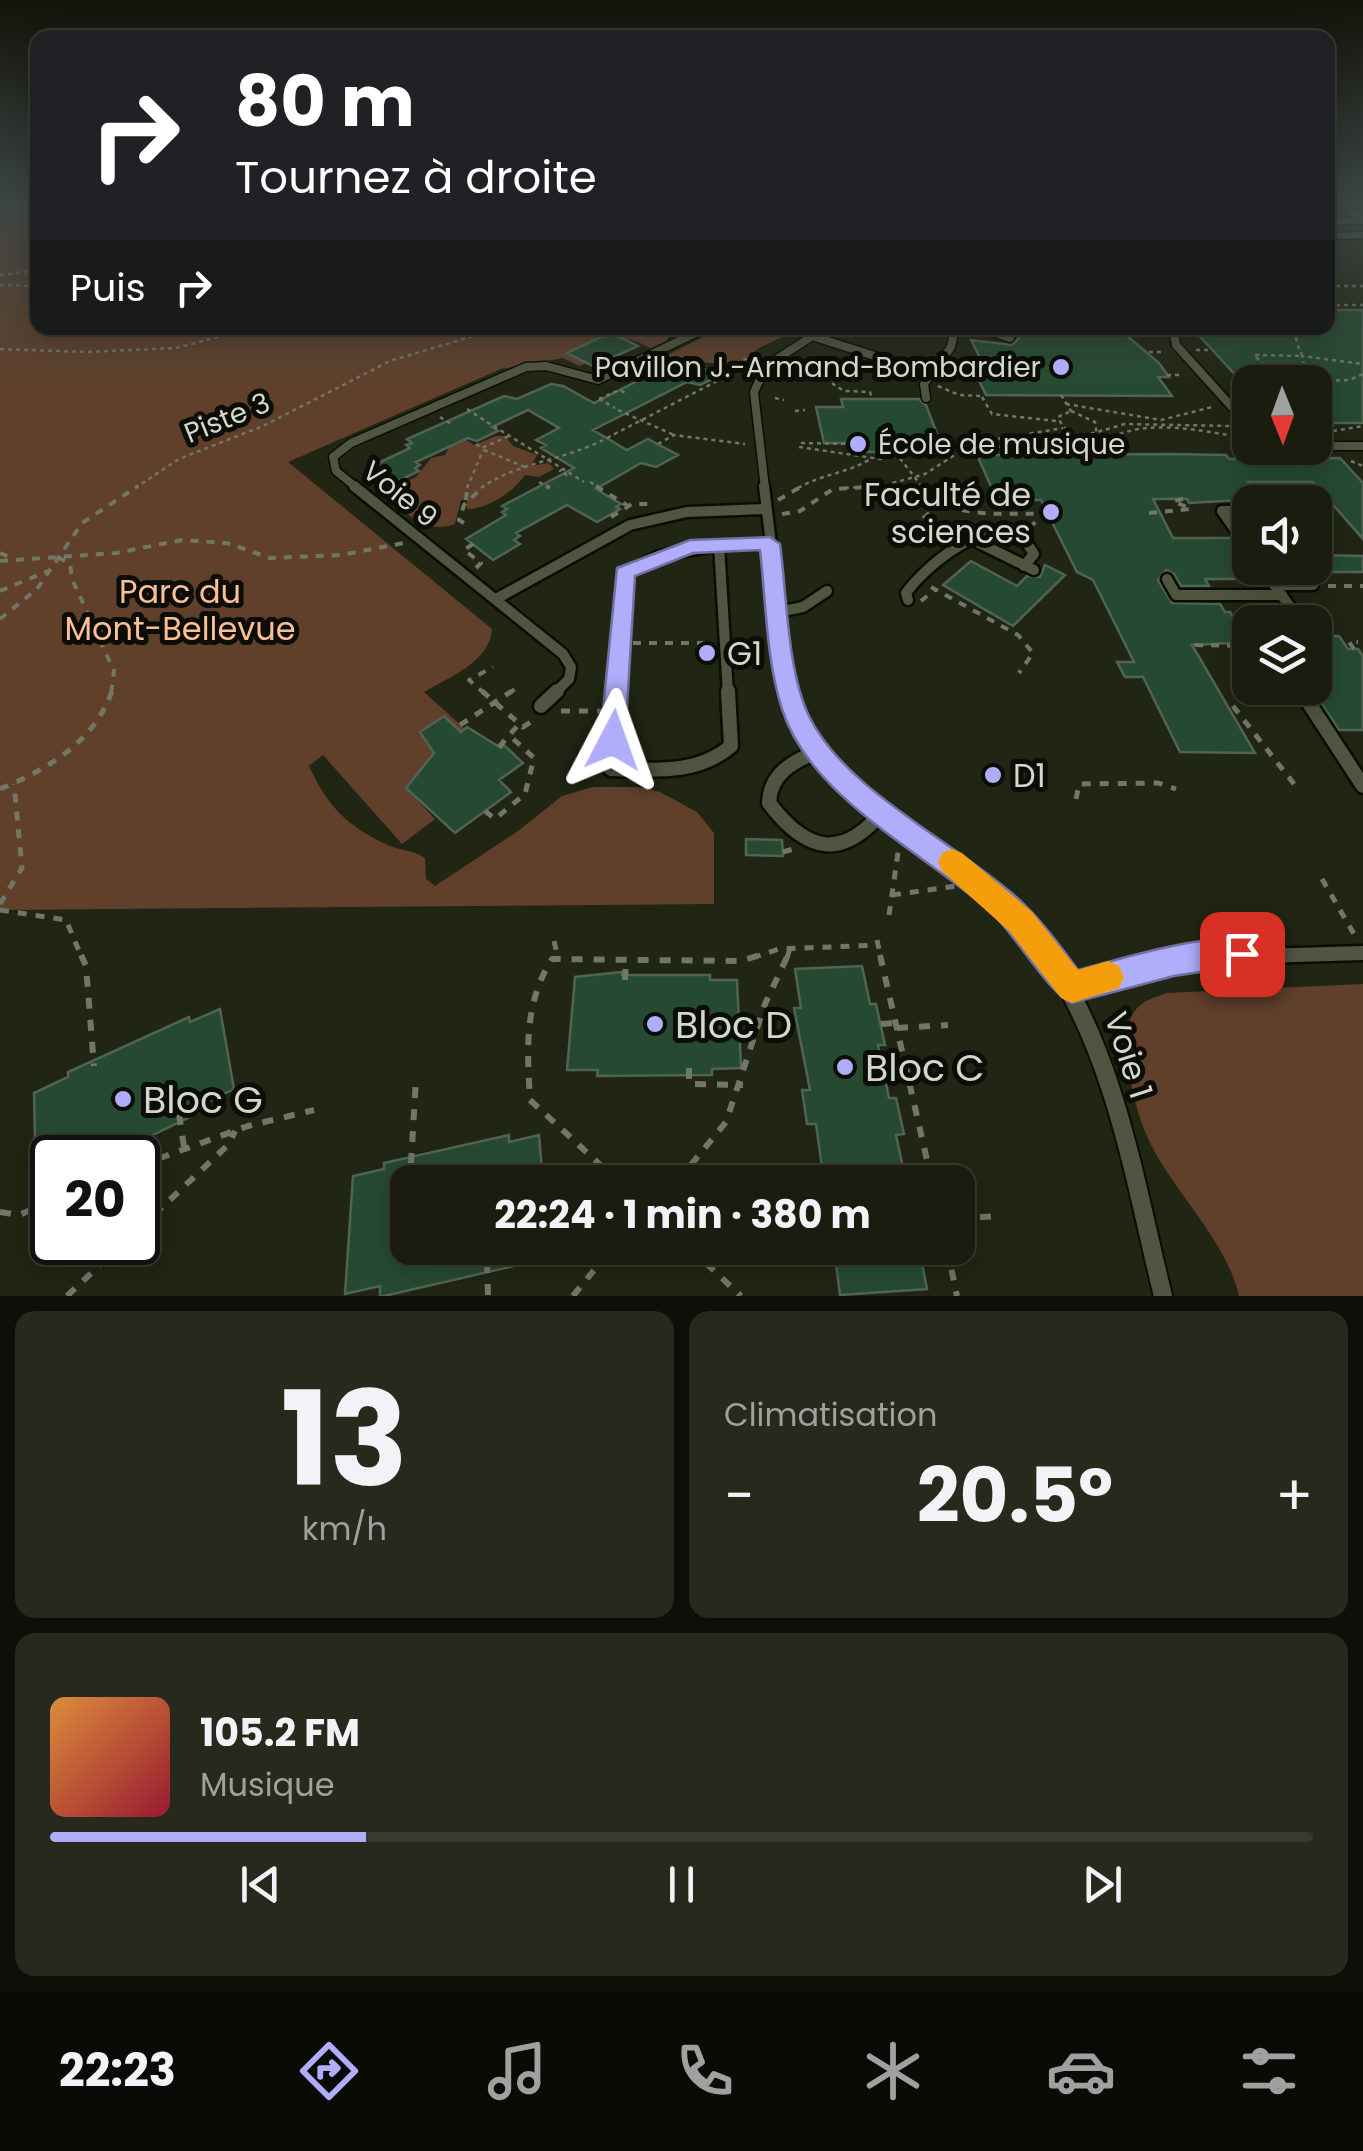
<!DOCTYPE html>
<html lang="fr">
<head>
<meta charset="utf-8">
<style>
  :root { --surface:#191c0e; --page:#26291c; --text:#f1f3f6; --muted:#9fa19e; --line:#373a2e; --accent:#b0aefa }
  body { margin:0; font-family:Poppins,sans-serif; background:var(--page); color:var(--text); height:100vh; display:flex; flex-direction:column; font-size:38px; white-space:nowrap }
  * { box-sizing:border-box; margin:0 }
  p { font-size:32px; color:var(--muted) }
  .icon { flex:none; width:55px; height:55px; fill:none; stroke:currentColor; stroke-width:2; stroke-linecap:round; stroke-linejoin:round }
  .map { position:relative; height:1296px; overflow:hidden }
  .drawer { display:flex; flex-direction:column; gap:15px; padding:15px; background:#0e0f08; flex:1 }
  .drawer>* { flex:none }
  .banner { position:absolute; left:30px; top:30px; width:1305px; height:305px; border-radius:20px; box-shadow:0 5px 25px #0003,0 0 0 2px var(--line); background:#202124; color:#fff; overflow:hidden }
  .needle { width:65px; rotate:179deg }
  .controls { position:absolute; left:1232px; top:365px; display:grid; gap:20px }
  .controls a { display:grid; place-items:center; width:100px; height:100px; border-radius:20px; background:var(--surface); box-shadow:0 5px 25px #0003,0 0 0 2px var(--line); font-size:50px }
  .speed { position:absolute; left:30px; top:1135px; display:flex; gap:20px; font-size:50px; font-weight:700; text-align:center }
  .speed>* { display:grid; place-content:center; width:130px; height:130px; border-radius:50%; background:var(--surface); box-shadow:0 5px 25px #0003,0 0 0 2px var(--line); line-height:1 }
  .speed .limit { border:5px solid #111; border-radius:15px; background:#fff; color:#111 }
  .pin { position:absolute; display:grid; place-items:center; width:85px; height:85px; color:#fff; margin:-42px; border-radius:20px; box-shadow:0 5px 15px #0006 }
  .me { position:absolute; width:110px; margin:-55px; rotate:4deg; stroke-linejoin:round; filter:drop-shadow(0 0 8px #0008) }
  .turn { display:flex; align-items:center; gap:35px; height:210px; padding:0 40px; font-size:45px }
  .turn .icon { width:130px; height:130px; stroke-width:2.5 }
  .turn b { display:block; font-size:70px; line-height:85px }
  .then { display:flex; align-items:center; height:95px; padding:0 40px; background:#0003; gap:20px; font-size:38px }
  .big { font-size:75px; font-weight:700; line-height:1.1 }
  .drawer .card { flex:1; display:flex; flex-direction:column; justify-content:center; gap:15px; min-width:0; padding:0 35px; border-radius:20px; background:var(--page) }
  .drawer .dial { align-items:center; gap:0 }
  .dial b { font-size:130px; line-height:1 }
  .song { display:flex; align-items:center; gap:30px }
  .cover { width:120px; height:120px; border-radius:15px; background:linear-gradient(135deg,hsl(30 70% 55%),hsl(350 70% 35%)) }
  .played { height:10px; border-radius:5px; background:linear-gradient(90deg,var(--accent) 25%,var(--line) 25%) }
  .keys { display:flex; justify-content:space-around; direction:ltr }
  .heat { display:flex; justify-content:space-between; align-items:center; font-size:55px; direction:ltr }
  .drawer .tiles { flex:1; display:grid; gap:15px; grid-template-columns:1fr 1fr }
  .card:last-child { grid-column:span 2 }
  .trip { position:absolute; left:390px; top:1165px; width:585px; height:100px; border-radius:20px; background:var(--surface); box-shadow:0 5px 25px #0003,0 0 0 2px var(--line); font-weight:700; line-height:100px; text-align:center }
  .menu { display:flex; height:160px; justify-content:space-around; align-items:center; background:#0a0b06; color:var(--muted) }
  .menu .icon { width:70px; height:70px }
  .menu .on { color:var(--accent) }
  .menu b { font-size:45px; color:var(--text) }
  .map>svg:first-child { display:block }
  .green { fill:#60402b }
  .building { fill:#264a31; stroke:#506355; stroke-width:2.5 }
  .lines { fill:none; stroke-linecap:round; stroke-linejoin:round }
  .lane-far4-casing { stroke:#0a0e01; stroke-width:9 }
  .lane-far3-casing { stroke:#0a0e01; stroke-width:11 }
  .lane-far2-casing { stroke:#0a0e01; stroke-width:15 }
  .lane-far1-casing { stroke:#0a0e01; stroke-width:19 }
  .lane-casing { stroke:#0a0e01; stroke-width:22 }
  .path-far3 { stroke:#727666; stroke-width:2.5; stroke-dasharray:4 4; stroke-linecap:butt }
  .path-far2 { stroke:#727666; stroke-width:4; stroke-dasharray:8 8; stroke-linecap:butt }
  .path-far1 { stroke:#727666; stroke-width:5; stroke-dasharray:9 9; stroke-linecap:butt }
  .path { stroke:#727666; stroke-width:6; stroke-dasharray:11 11; stroke-linecap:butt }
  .lane-far4 { stroke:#505541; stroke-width:6 }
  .lane-far3 { stroke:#505541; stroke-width:8 }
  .lane-far2 { stroke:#505541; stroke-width:10 }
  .lane-far1 { stroke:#505541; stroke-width:14 }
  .lane { stroke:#505541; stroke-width:18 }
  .route { fill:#b0aefa; stroke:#7271a2; stroke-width:2.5 }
  .slow { fill:#f59e0b }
  .poi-dot { fill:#b0aefa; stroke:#0b0d06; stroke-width:4 }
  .labels { text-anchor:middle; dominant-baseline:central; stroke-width:10; stroke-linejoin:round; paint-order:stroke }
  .far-poi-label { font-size:28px; fill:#d4d7cb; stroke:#0b0d06; text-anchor:end }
  .far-street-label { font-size:28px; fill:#d4d7cb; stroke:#0b0d06 }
  .poi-label { font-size:32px; fill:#d4d7cb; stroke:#0b0d06; text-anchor:start }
  .park-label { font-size:32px; fill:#febf97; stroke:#0b0d06 }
  .street-label { font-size:32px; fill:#d4d7cb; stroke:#0b0d06 }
  .near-poi-label { font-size:38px; fill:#d4d7cb; stroke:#0b0d06; text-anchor:start }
</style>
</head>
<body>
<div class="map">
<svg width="1363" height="1296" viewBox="0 0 1363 1296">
  <rect width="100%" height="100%" fill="#212513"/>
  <path class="green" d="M0 203H37L38 328H695L679 336 671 333 665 343 651 349C625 331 596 339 568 352L587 363 579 366 563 358 501 369 288 462 492 629C490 662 449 677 424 692L465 729 461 731 444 716 420 732 434 753 417 800 435 819 402 844 323 755 309 766C327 805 346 826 388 845 401 851 414 850 425 858L426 879 435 886 518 831 562 796 593 787H638L660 792 697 812 714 833V904L0 910Z
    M758 328 782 337 757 349 740 364 690 362 640 369 703 337Z
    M496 436H505L513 446 537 455 531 466 549 463 554 469 539 477 525 475C514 491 488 509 467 509V500H461L455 524C428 535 405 514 387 496L390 488 416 477 431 458 445 455 449 448 466 440 474 445Z
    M1363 984V1296H1239C1225 1236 1170 1190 1146 1134 1134 1106 1117 1038 1134 1012 1142 1000 1154 998 1167 993Z"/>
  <path class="building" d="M1328 310H1363V423H1333L1315 406V382H1242L1193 329H1226L1251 335H1314L1305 328H1328Z
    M1022 328H1118L1159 363 1169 377H1158L1172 396 986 395 969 360H981L971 340 1012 345 1021 336 1017 330H1023Z
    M615 335 638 346 593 366 567 353 601 337Z
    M693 363 719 376 700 385 687 382 593 430 627 450 648 439 678 455 656 467 641 463 596 489 621 504 616 507 620 509 597 522 567 505 516 533 520 536 514 540 520 544 493 560 466 539 506 515 502 512 507 509 502 506 574 468 541 448 546 445 536 440 559 428 528 410 492 427 498 431 477 441 468 438 416 462 420 465 415 468 419 471 392 484 370 467 410 448 406 445 412 443 407 439 504 396 517 399 551 384 563 386 594 403 651 374 663 377Z
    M841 399H919L926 405 944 452H855L853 443H824L816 407H843Z
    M1173 454 1226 455 1229 459 1340 458 1363 483V539L1313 482H1248L1262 499 1189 503 1187 499H1153L1173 538H1230L1250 560V579H1205L1209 586H1181L1174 574 1166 570 1158 580 1172 603 1220 604 1225 612H1230L1250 642 1192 645 1255 753 1180 752 1143 677H1125L1117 662H1134L1093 580 1077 572 1041 500H997L977 455Z
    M1315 555 1363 556V572H1315Z
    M971 561 1017 586 1027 576 1040 577 1045 565 1065 575 1013 626 943 585Z
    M1315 636H1339L1348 649H1358L1363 656V730H1339L1311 688H1315Z
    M444 716 461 732 467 727 501 748 504 745 523 763 499 780 511 792 455 833 406 788 434 753 420 732Z
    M746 839 782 840 783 856 746 855Z
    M862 966 870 1004H876L885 1045H878L889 1098H896L904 1134 896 1135 906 1182H824L816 1124H807L802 1090H810L794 1008H801L795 969Z
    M622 972V975H710V980H737L741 1068 712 1069V1075L597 1076 598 1070H567L575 977Z
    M220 1009 234 1089 201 1105 202 1111 120 1151 119 1146 96 1158H52V1180L36 1188 34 1093 68 1077V1072L189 1017 190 1022Z
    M509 1135V1142L539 1135 543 1182H408V1248H514V1266L384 1296H380V1286L345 1294 353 1176 384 1169V1163Z
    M834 1248H919L927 1289 840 1295Z"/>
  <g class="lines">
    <g class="lane-far4-casing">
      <path id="lane-far4" d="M1332 203 1363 218
        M1328 221H1363
        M1328 236 1363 235
        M955 329H984"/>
    </g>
    <g class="lane-far3-casing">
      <path id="lane-far3" d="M787 328 931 374
        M1180 328 1174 334 1176 345 1250 427
        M926 398 924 384 951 347 955 328H982L1010 338
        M1315 446H1363
        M357 488 336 471 333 457 351 443 526 367 546 366 598 380 706 328
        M765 488 754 392 766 366 825 328"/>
    </g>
    <g class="lane-far2-casing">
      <path id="lane-far2" d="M354 486 563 654 571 667 569 679 554 694
        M764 486 789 694
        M1250 511H1222L1250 551
        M969 538 1034 570
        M719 545 728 694
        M719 545 769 543
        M1167 579 1176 595H1282
        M1274 585H1313
        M496 599 630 525 687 512 766 509
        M908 600 906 593C929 562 1004 499 1034 554L1024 566
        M778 612 803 607 827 591
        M1256 622 1251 615H1296L1262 568
        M1299 688 1303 694
        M616 694 625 573 659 556 719 545"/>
    </g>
    <g class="lane-far1-casing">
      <path id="lane-far1" d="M617 691 611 769C653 770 697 775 731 746L728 691
        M788 691C812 780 902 821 969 875 1000 899 1025 927 1050 958
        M1301 691 1363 786
        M541 706 557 691
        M816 752C792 762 770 774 769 803 806 852 842 861 883 811
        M1200 958 1363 953"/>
    </g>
    <g class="lane-casing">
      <path id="lane" d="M1048 955C1116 1057 1134 1179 1163 1296
        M1072 987C1149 965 1200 957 1281 955"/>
    </g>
    <path class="path-far3" d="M0 275 38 270
      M0 285 38 286
      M1328 286H1363
      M1328 305H1363
      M1193 328H1228
      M1252 328 1266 332
      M1237 332 1246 328
      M1123 334H1158
      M1250 334 1280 335
      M0 349 87 352 176 348 252 328
      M1299 349 1294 331H1310
      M1196 350H1212
      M1149 352H1164
      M855 362 834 376 833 384 844 391 870 392 872 399
      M952 367 976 374
      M1167 375H1183
      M1308 381 1302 356 1363 364
      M1291 382 1276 377 1254 355 1302 356 1301 352
      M1296 382 1349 380 1363 374
      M938 386 959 395 981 396
      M1061 395 1071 411
      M982 397 992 414 1056 421
      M775 398 784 400
      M599 399 619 390 626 393
      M599 399 615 408
      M1066 404 1161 420 1212 407
      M467 409 484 420
      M618 410 674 435
      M795 411 805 410
      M1071 411 1095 422 1097 436C1079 437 1065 435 1058 417Z
      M440 417 453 425
      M487 422 584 482
      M1333 431 1363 426
      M607 438 721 379 727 366 757 355
      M1073 439 1084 453H1094
      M1078 442 1098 443
      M801 443 853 444
      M476 444 482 448 509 436
      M658 444 674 435 745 444
      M936 444 937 448
      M799 447 880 459 927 451
      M943 448 1063 428
      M484 450 525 467
      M1092 450C1133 415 1191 429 1240 437
      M1064 451 1079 446
      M895 452 923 488
      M1351 461 1363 466
      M563 469 560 471 570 477
      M539 482 550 488
      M590 482 600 488
      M135 488 179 459 263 426 390 361 500 328
      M467 488 483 450
      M481 488C516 463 564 460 603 440
      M798 488C822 474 849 473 872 458
      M845 488 882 486 925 474 964 449 1062 442 1125 424 1231 426"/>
    <path class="path-far2" d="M546 486 550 488
      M596 486 628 506
      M921 486C954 522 1003 512 1048 514
      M1183 499 1173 501 1189 508
      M466 500 467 486
      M778 500 802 486
      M1149 513 1190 509
      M782 514 800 511 833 489 883 486
      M611 517 632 504H652
      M923 518 939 506
      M464 523 459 520 464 505 484 486
      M1029 527 1044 516 1041 506
      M473 544 464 550 481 563 476 568
      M0 553 14 559
      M58 557 70 564 72 579 114 671 111 694
      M0 561 116 553 182 540 227 543 270 558 341 555 404 543
      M1328 586H1363
      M931 587 1018 635 1033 653 1019 673
      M0 591 48 571
      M921 601 936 589
      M0 619 37 589 82 523 138 486
      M738 641 768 640
      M633 643H708
      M1195 645 1250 646
      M1354 649 1349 642H1358
      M485 694 469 680 493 667
      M508 694 518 687"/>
    <path class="path-far1" d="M482 691 523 727 532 721
      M1233 706 1298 789
      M561 711H602
      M460 725 512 691
      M499 747 519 724
      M0 789C48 769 94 742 112 691
      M1076 799 1079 784 1158 783 1176 789
      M485 811 495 819 525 794 534 758 509 735
      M783 852 797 848
      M1322 879 1354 934
      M892 895 956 886
      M0 904 22 868 14 784
      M0 910 66 920 82 958
      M889 915 899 846
      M877 940 881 958
      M554 941 558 958
      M752 958 779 949 879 945
      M787 958 790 948"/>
    <path class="path" d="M81 955 86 966 94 1066
      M880 955 932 1182
      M625 980 626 960
      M881 1024 896 1023
      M897 1028 948 1025
      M689 1068V1084L743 1085
      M179 1114 184 1147
      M411 1164 416 1078
      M138 1166 248 1126 314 1110
      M619 1182 530 1100C527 1050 524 1003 552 959L741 961 760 955
      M677 1182 726 1122 765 1004 788 955
      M0 1212 19 1215 52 1201
      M958 1219 996 1216
      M138 1230 229 1144 235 1131
      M690 1248 741 1296
      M947 1248 957 1296
      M487 1262 488 1296
      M67 1296 124 1242
      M573 1296 612 1248"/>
    <use href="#lane-far4" class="lane-far4"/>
    <use href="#lane-far3" class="lane-far3"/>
    <use href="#lane-far2" class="lane-far2"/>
    <use href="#lane-far1" class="lane-far1"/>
    <use href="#lane" class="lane"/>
  </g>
  <linearGradient id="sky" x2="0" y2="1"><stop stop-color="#12140a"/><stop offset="0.53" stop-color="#3d4644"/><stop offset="1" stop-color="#3d4644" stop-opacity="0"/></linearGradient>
  <rect width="1363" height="385" fill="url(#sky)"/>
  <path class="route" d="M770 537 780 544C787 595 787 670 809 716 844 789 953 841 1014 895 1039 917 1059 944 1078 970 1118 960 1216 928 1253 943L1258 954 1253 964 1174 976 1072 1003C1049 994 1015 934 992 913 925 853 810 798 782 709 766 659 766 602 760 550L693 553 635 576 625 740 622 747H604L600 740 617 568 690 540Z"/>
  <path class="slow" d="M952 849 962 853 1032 912 1078 970 1108 961 1119 966 1124 977 1119 988 1072 1003 1061 998 1010 932 942 871 938 862 942 853Z"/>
  <g class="poi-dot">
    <circle cx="1061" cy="367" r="10"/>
    <circle cx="858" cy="444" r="10"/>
    <circle cx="1051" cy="512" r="10"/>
    <circle cx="707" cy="653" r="10"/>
    <circle cx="993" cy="775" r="10"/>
    <circle cx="655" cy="1024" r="10"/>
    <circle cx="845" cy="1067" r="10"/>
    <circle cx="123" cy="1099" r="10"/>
  </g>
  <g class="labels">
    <g class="far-poi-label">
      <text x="1041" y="367">Pavillon J.-Armand-Bombardier</text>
      <text x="878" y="444" text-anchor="start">École de musique</text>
    </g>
    <g class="far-street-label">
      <text transform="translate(227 418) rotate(-22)">Piste 3</text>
      <text transform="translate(400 494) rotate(39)">Voie 9</text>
    </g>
    <g class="poi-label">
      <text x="1031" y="494" text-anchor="end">Faculté de<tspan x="1031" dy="37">sciences</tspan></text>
      <text x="727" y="653">G1</text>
      <text x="1013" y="775">D1</text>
    </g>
    <g class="park-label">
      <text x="180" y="591">Parc du<tspan x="180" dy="37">Mont-Bellevue</tspan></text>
    </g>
    <g class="street-label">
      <text transform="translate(1129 1055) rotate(72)">Voie 1</text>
    </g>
    <g class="near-poi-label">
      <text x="675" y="1024">Bloc D</text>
      <text x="865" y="1067">Bloc C</text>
      <text x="143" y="1099">Bloc G</text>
    </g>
  </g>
</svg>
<div class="controls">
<a><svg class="needle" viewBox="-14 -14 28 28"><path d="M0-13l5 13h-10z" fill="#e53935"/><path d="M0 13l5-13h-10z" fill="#9fa19e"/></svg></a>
<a><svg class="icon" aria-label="sound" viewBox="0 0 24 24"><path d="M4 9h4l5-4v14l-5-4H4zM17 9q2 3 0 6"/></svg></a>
<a><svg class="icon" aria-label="layers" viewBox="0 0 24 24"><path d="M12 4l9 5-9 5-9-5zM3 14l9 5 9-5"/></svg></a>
</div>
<div class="speed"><div class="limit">20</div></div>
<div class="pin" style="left:1242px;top:954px;background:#d93025"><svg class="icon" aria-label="arrive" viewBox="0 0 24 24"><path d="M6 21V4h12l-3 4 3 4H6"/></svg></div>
<svg class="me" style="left:613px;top:740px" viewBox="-20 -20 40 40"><path d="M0-17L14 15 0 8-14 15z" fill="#b0aefa" stroke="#fff" stroke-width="4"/></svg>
<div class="trip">22:24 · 1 min · 380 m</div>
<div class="banner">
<div class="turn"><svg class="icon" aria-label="right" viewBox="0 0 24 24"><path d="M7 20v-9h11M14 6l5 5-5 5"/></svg><div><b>80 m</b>Tournez à droite</div></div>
<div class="then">Puis<svg class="icon" aria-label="right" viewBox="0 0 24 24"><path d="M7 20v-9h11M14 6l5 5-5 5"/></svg></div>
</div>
</div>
<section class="drawer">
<div class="tiles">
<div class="card dial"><b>13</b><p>km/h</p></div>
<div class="card"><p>Climatisation</p>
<div class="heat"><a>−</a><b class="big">20.5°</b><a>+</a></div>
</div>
<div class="card">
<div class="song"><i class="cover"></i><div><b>105.2 FM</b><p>Musique</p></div></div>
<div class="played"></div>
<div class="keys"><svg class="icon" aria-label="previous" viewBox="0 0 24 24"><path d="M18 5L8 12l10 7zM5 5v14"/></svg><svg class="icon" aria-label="pause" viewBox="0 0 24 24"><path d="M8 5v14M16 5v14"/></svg><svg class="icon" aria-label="next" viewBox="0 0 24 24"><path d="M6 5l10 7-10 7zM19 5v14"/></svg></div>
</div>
</div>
</section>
<nav class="menu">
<b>22:23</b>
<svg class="icon on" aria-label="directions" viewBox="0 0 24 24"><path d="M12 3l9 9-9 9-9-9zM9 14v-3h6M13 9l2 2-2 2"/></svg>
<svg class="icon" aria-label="music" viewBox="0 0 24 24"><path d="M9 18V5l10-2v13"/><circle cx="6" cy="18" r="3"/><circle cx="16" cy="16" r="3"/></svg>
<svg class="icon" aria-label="phone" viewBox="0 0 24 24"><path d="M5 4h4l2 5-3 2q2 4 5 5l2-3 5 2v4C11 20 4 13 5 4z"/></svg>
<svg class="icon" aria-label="climate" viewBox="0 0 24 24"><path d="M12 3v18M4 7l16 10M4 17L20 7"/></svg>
<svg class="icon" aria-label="car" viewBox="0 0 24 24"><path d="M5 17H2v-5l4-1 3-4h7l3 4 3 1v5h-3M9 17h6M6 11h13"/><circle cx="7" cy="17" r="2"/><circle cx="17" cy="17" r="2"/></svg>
<svg class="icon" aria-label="filters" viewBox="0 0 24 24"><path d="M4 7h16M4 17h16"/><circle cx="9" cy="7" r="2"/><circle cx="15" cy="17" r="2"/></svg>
</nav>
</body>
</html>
